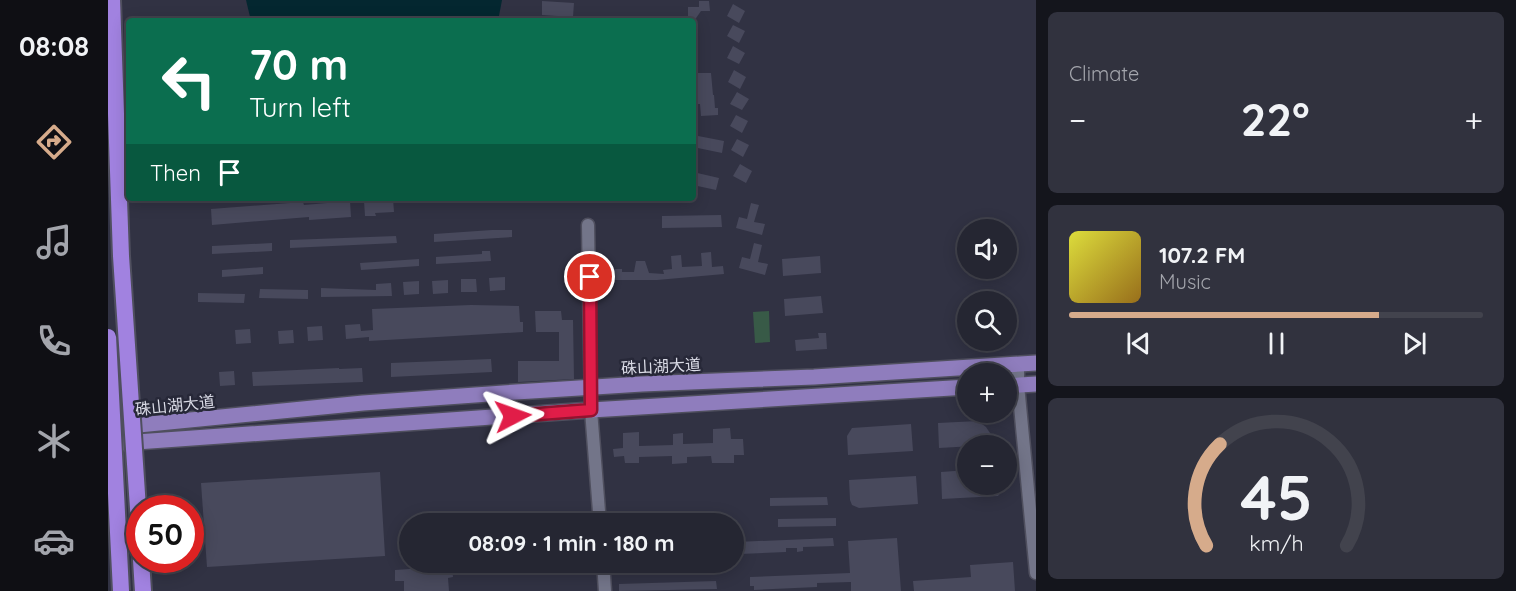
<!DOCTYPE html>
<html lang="en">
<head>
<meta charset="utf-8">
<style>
  :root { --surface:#252632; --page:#31323e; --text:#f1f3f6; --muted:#a3a5ac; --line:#42434d; --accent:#d6ab8b }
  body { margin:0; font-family:Quicksand,"Noto Sans SC",sans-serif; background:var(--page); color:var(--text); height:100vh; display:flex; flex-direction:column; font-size:22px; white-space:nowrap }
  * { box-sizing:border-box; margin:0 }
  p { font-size:20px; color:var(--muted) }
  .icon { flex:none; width:33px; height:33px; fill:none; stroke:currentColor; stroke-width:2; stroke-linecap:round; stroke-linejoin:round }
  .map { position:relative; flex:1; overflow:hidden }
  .sheet { display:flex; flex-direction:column; gap:12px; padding:12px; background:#14151c; width:480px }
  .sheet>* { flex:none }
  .guide { position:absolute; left:18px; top:18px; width:570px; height:183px; border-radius:6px; box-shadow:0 3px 15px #0003,0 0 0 2px var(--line); background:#0b6e4f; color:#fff; overflow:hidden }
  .controls { position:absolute; left:849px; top:219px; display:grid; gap:12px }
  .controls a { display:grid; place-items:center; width:60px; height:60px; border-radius:50%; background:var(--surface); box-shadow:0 3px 15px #0003,0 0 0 2px var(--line); font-size:30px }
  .speed { position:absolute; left:18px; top:495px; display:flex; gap:12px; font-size:30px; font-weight:700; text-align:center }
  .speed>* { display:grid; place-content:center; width:78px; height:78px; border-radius:50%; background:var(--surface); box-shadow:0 3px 15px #0003,0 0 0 2px var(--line); line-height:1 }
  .speed .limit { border:9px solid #d22; background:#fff; color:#111 }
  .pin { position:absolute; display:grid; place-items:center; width:51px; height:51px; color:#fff; margin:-26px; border:3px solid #fff; border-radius:50%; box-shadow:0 2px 6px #0007 }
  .me { position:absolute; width:66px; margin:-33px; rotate:86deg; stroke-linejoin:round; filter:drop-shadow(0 0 4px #0008) }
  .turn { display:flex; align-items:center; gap:21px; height:126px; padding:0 24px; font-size:27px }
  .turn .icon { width:78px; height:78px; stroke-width:2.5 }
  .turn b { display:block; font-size:42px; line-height:51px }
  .then { display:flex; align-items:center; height:57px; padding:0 24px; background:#0003; gap:12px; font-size:22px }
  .big { font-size:45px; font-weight:700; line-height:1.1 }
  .sheet .tile { flex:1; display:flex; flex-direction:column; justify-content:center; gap:9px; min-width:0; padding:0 21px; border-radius:9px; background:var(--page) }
  .sheet .dial { align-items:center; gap:0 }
  .dial svg { height:156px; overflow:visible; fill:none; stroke:var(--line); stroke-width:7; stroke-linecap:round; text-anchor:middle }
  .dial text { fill:var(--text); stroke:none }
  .song { display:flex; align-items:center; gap:18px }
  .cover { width:72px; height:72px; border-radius:9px; background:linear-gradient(135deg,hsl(60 70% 55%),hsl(40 70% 35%)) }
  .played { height:6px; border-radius:3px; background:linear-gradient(90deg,var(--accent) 75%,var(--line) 75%) }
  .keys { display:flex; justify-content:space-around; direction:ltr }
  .heat { display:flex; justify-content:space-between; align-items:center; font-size:33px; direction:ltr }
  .trip { position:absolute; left:291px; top:513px; width:345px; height:60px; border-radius:30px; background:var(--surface); box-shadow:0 3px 15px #0003,0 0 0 2px var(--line); font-weight:700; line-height:60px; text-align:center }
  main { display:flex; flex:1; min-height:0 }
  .dock { display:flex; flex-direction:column; width:108px; justify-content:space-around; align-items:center; background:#0f0f14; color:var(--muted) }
  .dock .icon { width:42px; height:42px }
  .dock .selected { color:var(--accent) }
  .dock b { font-size:27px; color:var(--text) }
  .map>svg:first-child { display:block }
  .green { fill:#385a47 }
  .water { fill:#042730 }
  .building { fill:#48495c }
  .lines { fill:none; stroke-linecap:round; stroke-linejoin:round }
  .minor-casing { stroke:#4f4f5e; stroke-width:15 }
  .major-casing { stroke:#4f4f5e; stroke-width:18 }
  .highway-casing { stroke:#4f4f5e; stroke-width:20 }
  .minor { stroke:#737589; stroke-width:12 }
  .major { stroke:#8f7dbd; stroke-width:15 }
  .highway { stroke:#a182e0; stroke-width:16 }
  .highway-bridge-casing { stroke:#4f4f5e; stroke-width:20; stroke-linecap:butt }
  .highway-bridge { stroke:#a182e0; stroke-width:16 }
  .route-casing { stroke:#92132f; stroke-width:15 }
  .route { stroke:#e11d48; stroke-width:10 }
  .labels { text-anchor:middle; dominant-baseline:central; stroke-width:5; stroke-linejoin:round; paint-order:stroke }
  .street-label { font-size:16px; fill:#dadbe6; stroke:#272838 }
</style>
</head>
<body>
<main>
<nav class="dock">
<b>08:08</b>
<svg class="icon selected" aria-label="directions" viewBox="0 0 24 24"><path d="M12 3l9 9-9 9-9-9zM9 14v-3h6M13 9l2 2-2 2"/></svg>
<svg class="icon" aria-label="music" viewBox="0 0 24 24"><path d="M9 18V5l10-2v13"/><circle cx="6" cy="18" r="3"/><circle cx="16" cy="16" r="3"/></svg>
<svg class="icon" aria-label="phone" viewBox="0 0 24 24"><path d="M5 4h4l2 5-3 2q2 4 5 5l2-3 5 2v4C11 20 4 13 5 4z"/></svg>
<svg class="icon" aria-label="climate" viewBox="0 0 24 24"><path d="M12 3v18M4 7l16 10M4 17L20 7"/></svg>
<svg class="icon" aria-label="car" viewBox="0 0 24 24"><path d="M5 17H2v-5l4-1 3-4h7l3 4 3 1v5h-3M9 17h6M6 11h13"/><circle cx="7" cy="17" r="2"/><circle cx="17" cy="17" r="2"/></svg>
</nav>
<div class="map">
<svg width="928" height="591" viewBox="0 0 928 591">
  <rect width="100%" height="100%" fill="#313243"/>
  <path class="green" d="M661 311 662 342 647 343 645 312Z"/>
  <path class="water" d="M138 0H394L390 21H143Z"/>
  <path class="building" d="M434 1 466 3 465 17 434 15Z
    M591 1H601L602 11H593L586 21 580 18V7H591Z
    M625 4 637 11 631 23 619 16Z
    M625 25 637 31 631 43 619 36Z
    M625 46 637 53 631 64 619 58Z
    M626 70 638 77 632 89 620 82Z
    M586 73H603L605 95H606L607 108H610V115L593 116 592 104H589L588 92H587Z
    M629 92 641 99 634 110 622 104Z
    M628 115 640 121 634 133 622 126Z
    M585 135 616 141 614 153 585 147Z
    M629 139 641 145 635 157 623 150Z
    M632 164 644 171 638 183 625 176Z
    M585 172 611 178 608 190 585 185Z
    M275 198H285L286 212 267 213 268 216H257L256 201 275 200Z
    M242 201 243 217 201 220V217L104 225 103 209 195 202 196 205Z
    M643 203 651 205 646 222 657 224 654 235 628 228 631 217 639 219Z
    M613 215 614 227 554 228V216Z
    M384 230H404V237L326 242V234Z
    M288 236 289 243 182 248V240Z
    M164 243V251L104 254V246Z
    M646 243 654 245 650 262 660 264 657 275 631 268 634 257 642 259Z
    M374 251H382L383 261 328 264V257L374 254Z
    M603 252 604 267 615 266 616 274 549 280H498V269H514V272H526L528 261H537L541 273 556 274 555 270 564 269 563 256 573 255 574 267 594 266 593 253Z
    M712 256 713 273 675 276 674 259Z
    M311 259V266L253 270 252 263Z
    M155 267V274L114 277V270Z
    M397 277V290L382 291 381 278Z
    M353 279H368L369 292H353Z
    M340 280V293L325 294 324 281Z
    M311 281V294L296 295 295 282Z
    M283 283 284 296 213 297V288L268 290V284Z
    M152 289 200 290V299L151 298Z
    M90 293 137 294 136 303 90 302Z
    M713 296 715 313 677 316 676 299Z
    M363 305 411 306 412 322H415V332L261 341V337L238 339 237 325 252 324 253 331 265 330 264 309Z
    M427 311H453L454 320H465L466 379 410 382V361H451V332H428Z
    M214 326 215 340 200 341 199 327Z
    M142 329 143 343 128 344 127 330Z
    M185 330 186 343 171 344 170 331Z
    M710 333H718L719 349 688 351 687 340 711 338Z
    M383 359 384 372 283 377V363Z
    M231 368V369L254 368 255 382 145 386 144 372Z
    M126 371 127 385 112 386 111 372Z
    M870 421 878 427 884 436V445L831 448 830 423Z
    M803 424 805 451 740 455 739 436 744 428Z
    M622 428 623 439H635L636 455H626V463H604L603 456 579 457V463L564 464V456L531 457V463H517L516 456 506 457 505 449 515 448V433L531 432V446L565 445V434L575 433V444L605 443V429Z
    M860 470V484H899L890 496 834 499 833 472Z
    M272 472 277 556 99 567 93 483Z
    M808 476 810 504 751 508 744 505 742 500 741 480Z
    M719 497 720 505 662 506V498Z
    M728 518V526L670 527V519Z
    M725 538 726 546 695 547V551L689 552V548H678V552L632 554V550H628V542Z
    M789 538 793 591H743V582L709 583V587L665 589 646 590V586H642V577L742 573 740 541Z
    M905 562 907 591H806L805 581 863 577 862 565Z
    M344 566 345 577 340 578 341 591H296V581H287V570Z
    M608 581 609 589 511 591V584Z"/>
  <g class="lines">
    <g class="minor-casing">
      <path id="minor" d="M480 225 483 410 492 524
        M910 364V385L928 573
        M495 562 497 591"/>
    </g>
    <g class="major-casing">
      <path id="major" d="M898 386 928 384
        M0 428 255 403 408 392 534 384 706 377 928 363
        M0 444 483 410 860 387"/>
    </g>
    <g class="highway-casing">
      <path id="highway" d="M33 560 35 591"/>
    </g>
    <use href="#minor" class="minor"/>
    <use href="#major" class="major"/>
    <use href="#highway" class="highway"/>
    <g class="highway-bridge-casing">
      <path id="highway-bridge" d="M4 0 13 256 32 538
        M0 337 13 591"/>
    </g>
    <use href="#highway-bridge" class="highway-bridge"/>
  </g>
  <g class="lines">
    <g class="route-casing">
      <path id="route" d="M405 416 483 410 482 277"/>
    </g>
    <use href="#route" class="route"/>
  </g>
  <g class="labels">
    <g class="street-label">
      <text transform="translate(553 366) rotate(-3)">硃山湖大道</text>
      <text transform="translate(67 405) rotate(-6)">硃山湖大道</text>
    </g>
  </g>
</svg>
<div class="controls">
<a><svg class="icon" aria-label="sound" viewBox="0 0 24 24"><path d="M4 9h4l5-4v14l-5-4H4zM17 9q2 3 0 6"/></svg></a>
<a><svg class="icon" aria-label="search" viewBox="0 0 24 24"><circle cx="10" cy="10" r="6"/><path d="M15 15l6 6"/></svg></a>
<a>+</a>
<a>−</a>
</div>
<div class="speed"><div class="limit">50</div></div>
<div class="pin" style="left:482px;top:277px;background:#d93025"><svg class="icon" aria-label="arrive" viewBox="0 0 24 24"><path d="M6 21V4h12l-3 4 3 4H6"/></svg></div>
<svg class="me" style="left:405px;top:416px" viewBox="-20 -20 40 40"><path d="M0-17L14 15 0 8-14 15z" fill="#e11d48" stroke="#fff" stroke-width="4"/></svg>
<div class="trip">08:09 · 1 min · 180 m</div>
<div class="guide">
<div class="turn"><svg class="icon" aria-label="left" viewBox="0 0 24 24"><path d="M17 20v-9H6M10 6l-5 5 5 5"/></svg><div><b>70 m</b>Turn left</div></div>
<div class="then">Then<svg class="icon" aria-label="arrive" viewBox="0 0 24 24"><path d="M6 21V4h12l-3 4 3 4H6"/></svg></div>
</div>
</div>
<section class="sheet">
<div class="tile"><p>Climate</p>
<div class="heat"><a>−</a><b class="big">22°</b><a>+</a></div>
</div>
<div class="tile">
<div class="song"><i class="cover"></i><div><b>107.2 FM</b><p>Music</p></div></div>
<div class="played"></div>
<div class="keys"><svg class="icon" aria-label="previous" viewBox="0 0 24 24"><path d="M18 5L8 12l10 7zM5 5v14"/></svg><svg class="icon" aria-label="pause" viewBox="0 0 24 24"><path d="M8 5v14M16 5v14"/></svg><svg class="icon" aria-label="next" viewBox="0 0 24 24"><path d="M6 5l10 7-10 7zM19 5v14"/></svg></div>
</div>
<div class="tile dial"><svg viewBox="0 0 100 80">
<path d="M14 69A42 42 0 1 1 86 69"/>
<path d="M14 69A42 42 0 0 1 21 17" stroke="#d6ab8b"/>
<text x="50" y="56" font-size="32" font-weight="700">45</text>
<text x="50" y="72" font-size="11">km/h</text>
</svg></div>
</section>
</main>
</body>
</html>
